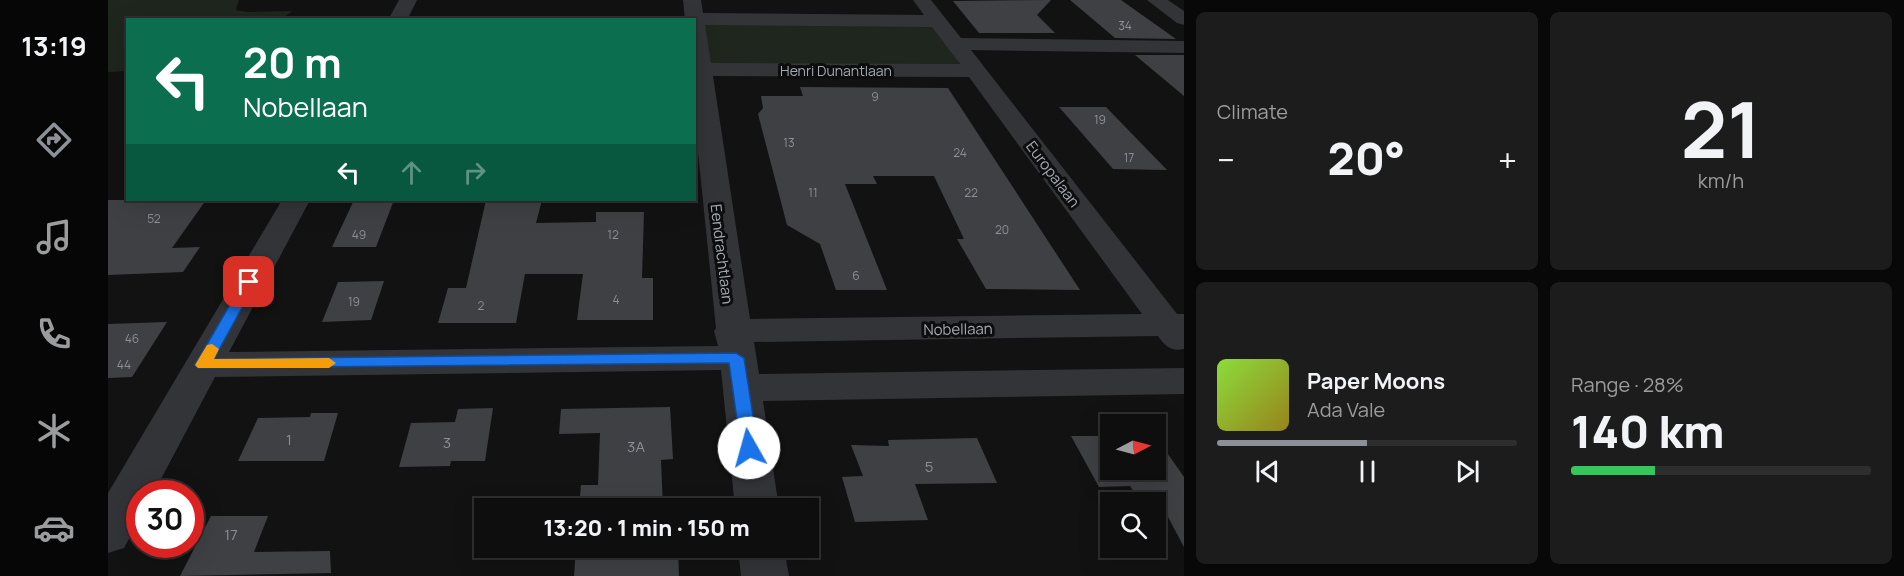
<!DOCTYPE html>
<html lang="en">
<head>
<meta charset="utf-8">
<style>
  :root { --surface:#0e0e0e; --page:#1c1c1c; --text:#f1f3f6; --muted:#9b9c9e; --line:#2e2e2e; --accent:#8c9099 }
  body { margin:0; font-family:Manrope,sans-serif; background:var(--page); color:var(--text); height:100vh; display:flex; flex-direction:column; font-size:22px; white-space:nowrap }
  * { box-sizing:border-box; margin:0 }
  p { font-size:20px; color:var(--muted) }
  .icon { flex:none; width:33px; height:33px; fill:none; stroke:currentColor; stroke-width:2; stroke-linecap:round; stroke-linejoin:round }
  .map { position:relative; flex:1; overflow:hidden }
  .details { display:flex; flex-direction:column; gap:12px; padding:12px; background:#080808; width:720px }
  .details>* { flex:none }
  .banner { position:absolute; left:18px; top:18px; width:570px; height:183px; border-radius:0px; box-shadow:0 6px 24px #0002,0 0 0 2px var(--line); background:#0b6e4f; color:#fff; overflow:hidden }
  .needle { width:39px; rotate:84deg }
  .tools { position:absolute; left:992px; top:414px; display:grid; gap:12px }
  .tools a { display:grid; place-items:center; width:66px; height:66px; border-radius:0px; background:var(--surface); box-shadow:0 6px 24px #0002,0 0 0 2px var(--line); font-size:30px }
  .speed { position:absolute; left:18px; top:480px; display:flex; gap:12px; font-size:30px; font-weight:700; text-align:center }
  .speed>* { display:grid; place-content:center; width:78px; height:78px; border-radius:50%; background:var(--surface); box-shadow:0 6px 24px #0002,0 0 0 2px var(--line); line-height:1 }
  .speed .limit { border:9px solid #d22; background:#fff; color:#111 }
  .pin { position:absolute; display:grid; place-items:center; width:51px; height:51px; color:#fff; margin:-26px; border-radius:12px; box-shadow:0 3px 9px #0006 }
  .me { position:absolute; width:66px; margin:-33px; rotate:353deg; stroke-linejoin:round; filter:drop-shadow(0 0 4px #0008) }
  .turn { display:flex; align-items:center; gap:21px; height:126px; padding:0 18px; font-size:27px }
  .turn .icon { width:78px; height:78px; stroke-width:2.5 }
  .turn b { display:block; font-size:42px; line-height:51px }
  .lanes { display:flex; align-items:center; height:57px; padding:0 18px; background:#0003; justify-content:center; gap:30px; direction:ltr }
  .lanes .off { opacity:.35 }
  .big { font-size:45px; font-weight:800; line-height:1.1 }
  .details .widget { flex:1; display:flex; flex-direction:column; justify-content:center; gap:9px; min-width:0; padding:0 21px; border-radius:9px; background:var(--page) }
  .details .dial { align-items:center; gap:0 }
  .dial b { font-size:78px; line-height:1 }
  .song { display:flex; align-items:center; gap:18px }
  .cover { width:72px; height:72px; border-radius:9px; background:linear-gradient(135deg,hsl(90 70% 55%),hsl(50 70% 35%)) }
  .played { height:6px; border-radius:3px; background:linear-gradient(90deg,var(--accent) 50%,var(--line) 50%) }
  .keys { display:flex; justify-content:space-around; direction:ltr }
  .heat { display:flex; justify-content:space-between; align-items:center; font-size:33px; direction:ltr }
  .charge { height:9px; border-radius:4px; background:linear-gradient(90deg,#34c759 28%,var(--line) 0) }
  .details .tiles { flex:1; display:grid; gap:12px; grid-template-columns:repeat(2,1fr) }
  .trip { position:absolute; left:366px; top:498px; width:345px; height:60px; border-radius:0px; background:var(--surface); box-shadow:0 6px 24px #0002,0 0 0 2px var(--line); font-weight:800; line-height:60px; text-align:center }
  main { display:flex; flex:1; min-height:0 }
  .menu { display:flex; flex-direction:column; width:108px; justify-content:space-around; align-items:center; background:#060606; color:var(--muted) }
  .menu .icon { width:42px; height:42px }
  .menu .current { color:var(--accent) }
  .menu b { font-size:27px; color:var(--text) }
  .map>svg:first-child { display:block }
  .green { fill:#1e261e }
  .building { fill:#3e4043 }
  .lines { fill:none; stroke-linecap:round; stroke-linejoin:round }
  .minor { fill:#333438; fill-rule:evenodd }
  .route { fill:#1a73e8; stroke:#114b97; stroke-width:1.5 }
  .slow { fill:#f59e0b }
  .labels { text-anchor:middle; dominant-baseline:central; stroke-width:6; stroke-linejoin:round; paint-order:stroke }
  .number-label { font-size:12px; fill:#8a9098 }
  .far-street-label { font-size:14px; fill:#a3aab4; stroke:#0d0d0e }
  .street-label { font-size:15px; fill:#a3aab4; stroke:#0d0d0e }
  .near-number-label { font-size:15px; fill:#8a9098 }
</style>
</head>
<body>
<main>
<nav class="menu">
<b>13:19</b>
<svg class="icon current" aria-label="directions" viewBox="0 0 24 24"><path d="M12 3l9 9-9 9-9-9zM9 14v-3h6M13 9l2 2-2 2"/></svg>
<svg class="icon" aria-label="music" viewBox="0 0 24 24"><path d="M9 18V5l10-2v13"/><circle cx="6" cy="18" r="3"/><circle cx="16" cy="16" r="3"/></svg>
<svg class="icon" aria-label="phone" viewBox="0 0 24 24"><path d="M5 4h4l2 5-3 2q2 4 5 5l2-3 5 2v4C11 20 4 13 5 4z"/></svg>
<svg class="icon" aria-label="climate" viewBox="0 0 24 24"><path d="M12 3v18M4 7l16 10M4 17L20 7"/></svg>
<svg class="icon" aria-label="car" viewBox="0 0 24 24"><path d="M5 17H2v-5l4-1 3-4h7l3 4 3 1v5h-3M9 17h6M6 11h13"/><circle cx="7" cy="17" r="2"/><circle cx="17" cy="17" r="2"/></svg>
</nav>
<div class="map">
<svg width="1076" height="576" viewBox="0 0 1076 576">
  <rect width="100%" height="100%" fill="#121213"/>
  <path class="green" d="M0 0H131L128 10 140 12 184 11 174 19 20 20 19 71 0 72Z
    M594 22 824 24 853 66H600Z"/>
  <path class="building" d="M943 0 929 15 947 33H871L845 1Z
    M962 0H1013L1068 39 1007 38Z
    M1027 55H1076V96Z
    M692 87 840 88 972 290 878 289 849 239H856L826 176H765L769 184H737L779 290H728L712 244 679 225 650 114 655 108 653 96H695Z
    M951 107H998L1059 170 1005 169Z
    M0 200H98L64 248 92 247 75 272 0 275Z
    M246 200H286L268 247H224Z
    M378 200H434L428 223 488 222V212H536L534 278H545V320H469L475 274H417L408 323H330L340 288H358Z
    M276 281 263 320 214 322 230 282Z
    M59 322 24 377 0 378V324Z
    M562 407 565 459 553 460 555 508H471L473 485H490L492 433 451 434 453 409Z
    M385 408 377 461H343L342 466 291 467 303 423 347 422 350 409Z
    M203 413H230L216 461H130L150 418 202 417Z
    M963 436H1002V470H1047L1048 437 1076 477V547L1052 502H1033L1022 486 991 487Z
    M869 438 889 483 807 484 820 520 747 522 734 477 755 476 743 445 781 446 780 440Z
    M103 516H160L146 552 222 551 223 573 72 576Z
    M468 548H570L571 576H466Z"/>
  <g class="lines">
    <path class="minor" d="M291 0H309L299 20H280Z
      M575 0H593L595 13 816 15 805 0H823L853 38 1076 41V53L863 50 1069 314H1076V349C1063 352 1057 346 1050 336L646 342 651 374 1076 368V394L655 401 671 508H627L613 370 107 377 45 494H32V519L16 548 0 553V493L174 200H202L121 352 610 346 606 331 608 328 586 113V20H577ZM597 25 824 27 852 64 603 63ZM605 76 861 77 1034 314 642 319Z
      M1039 0H1060L1076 11V25L1069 23Z
      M630 548H676L681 576H633Z"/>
  </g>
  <path class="route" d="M141 278 148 282 106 359 628 353 636 358 650 448 647 453 641 455 635 453 633 448 621 363 90 368 87 365 135 282Z"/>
  <path class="slow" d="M104 344 111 349 106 359 221 358 228 363 221 368H90L87 365 99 345Z"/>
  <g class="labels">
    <g class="number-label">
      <text x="1017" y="25">34</text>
      <text x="767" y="96">9</text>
      <text x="992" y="119">19</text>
      <text x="681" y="142">13</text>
      <text x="852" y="152">24</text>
      <text x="1021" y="157">17</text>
      <text x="705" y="192">11</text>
      <text x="863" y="192">22</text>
      <text x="46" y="218">52</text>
      <text x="894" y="229">20</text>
      <text x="251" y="234">49</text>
      <text x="505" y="234">12</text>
      <text x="748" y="275">6</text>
      <text x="508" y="299">4</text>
      <text x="246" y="301">19</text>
      <text x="373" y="305">2</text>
      <text x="24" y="338">46</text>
      <text x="16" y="364">44</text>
    </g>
    <g class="far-street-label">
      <text x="728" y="70">Henri Dunantlaan</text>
    </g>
    <g class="street-label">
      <text transform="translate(945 174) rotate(53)">Europalaan</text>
      <text transform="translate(614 254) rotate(83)">Eendrachtlaan</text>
      <text transform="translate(850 329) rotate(-1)">Nobellaan</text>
    </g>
    <g class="near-number-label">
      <text x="181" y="439">1</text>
      <text x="339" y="442">3</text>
      <text x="528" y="446">3A</text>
      <text x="821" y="466">5</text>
      <text x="123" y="534">17</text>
    </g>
  </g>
</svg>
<div class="tools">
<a><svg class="needle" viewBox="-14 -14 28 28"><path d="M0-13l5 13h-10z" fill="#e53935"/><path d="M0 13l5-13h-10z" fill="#9b9c9e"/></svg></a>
<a><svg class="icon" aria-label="search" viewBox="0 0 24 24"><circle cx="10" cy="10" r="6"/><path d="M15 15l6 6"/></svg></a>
</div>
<div class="speed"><div class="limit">30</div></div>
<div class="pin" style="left:141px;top:282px;background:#d93025"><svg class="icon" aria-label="arrive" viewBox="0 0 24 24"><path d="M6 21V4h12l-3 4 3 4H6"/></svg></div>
<svg class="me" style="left:641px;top:448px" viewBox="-20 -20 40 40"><circle r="19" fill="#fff"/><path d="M0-13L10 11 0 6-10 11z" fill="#1a73e8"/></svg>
<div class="trip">13:20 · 1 min · 150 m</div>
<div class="banner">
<div class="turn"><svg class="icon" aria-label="left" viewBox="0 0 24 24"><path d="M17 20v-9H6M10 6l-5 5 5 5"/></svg><div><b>20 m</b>Nobellaan</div></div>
<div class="lanes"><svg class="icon" aria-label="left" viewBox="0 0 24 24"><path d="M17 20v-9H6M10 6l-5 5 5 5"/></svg><svg class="icon off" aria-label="ahead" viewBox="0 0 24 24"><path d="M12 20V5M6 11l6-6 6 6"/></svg><svg class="icon off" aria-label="right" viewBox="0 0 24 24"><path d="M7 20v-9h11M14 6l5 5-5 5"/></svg></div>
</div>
</div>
<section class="details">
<div class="tiles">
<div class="widget"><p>Climate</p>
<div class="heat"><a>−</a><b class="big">20°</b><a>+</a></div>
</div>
<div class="widget dial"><b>21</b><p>km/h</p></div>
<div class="widget">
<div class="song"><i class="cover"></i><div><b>Paper Moons</b><p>Ada Vale</p></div></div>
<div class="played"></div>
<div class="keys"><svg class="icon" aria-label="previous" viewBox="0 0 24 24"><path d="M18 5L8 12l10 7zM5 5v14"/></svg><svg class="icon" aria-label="pause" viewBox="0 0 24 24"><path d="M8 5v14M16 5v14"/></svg><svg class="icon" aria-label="next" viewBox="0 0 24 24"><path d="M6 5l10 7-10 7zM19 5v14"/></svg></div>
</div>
<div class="widget"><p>Range · 28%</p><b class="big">140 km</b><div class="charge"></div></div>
</div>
</section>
</main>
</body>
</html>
